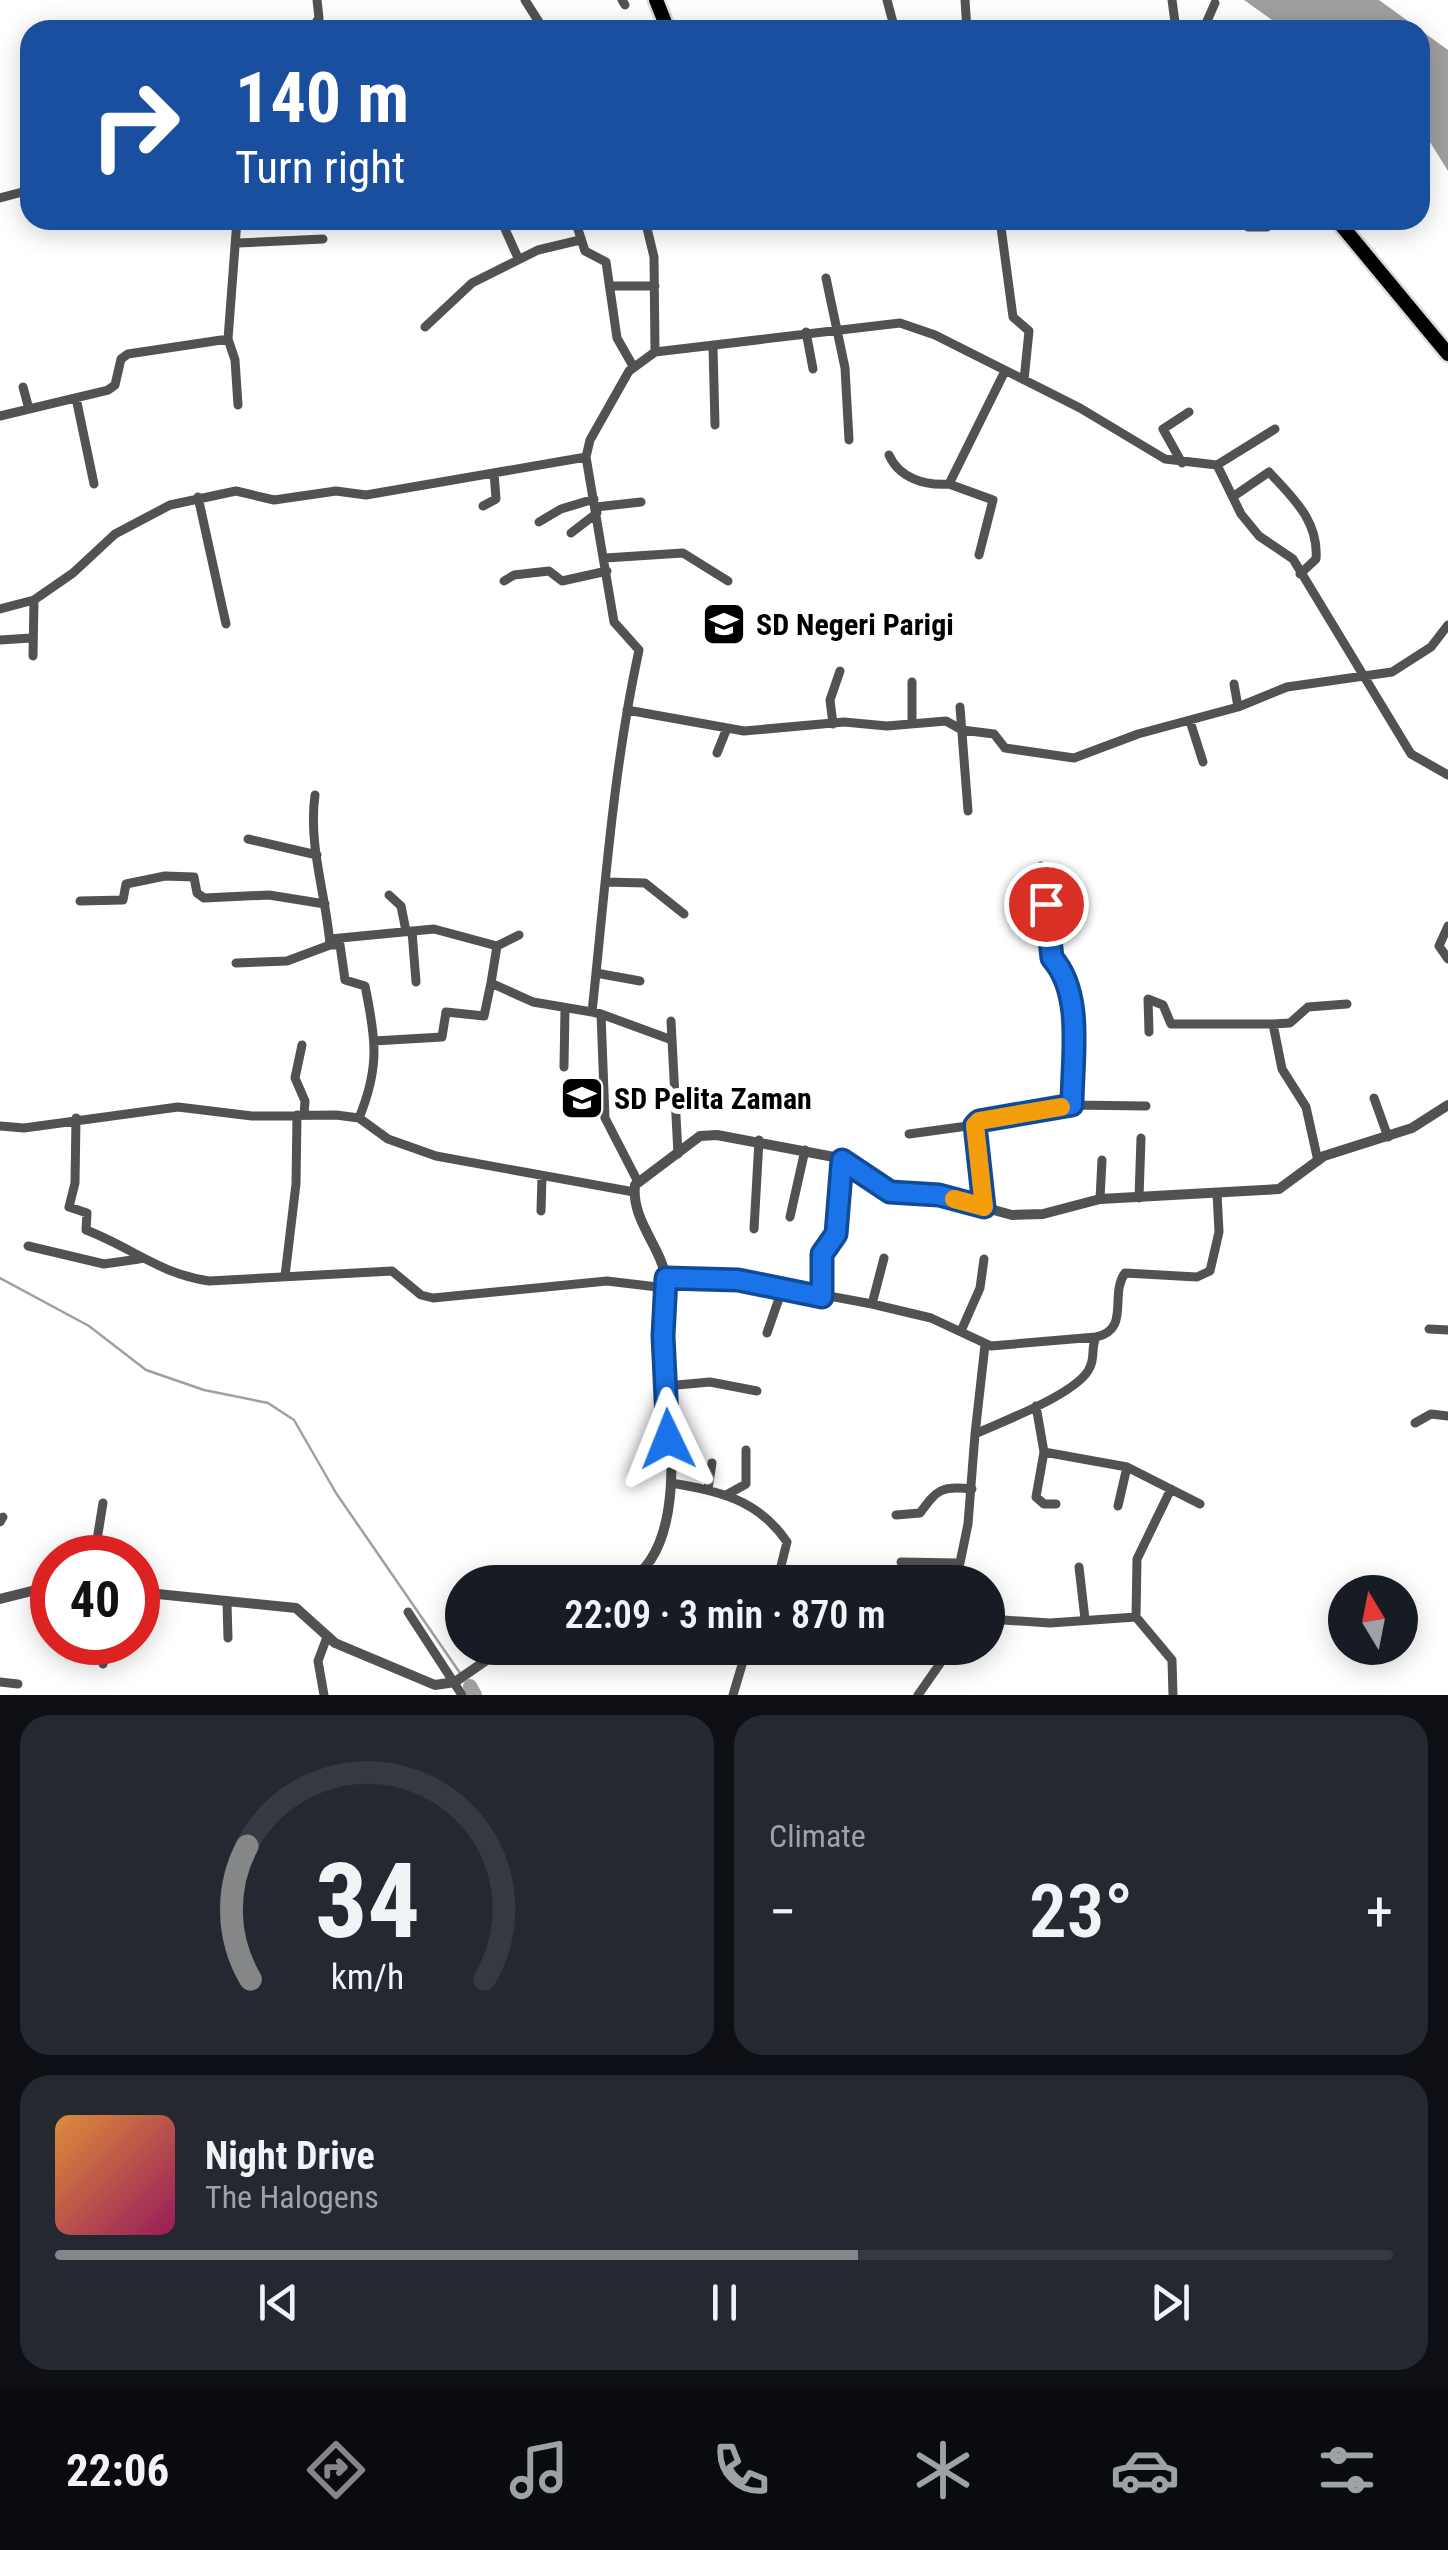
<!DOCTYPE html>
<html lang="en">
<head>
<meta charset="utf-8">
<style>
  :root { --surface:#171b24; --page:#242831; --text:#f1f3f6; --muted:#9ea1a6; --line:#363941; --accent:#858687 }
  body { margin:0; font-family:"Roboto Condensed",sans-serif; background:var(--page); color:var(--text); height:100vh; display:flex; flex-direction:column; font-size:38px; white-space:nowrap }
  * { box-sizing:border-box; margin:0 }
  p { font-size:32px; color:var(--muted) }
  .icon { flex:none; width:55px; height:55px; fill:none; stroke:currentColor; stroke-width:2; stroke-linecap:round; stroke-linejoin:round }
  .map { position:relative; height:1695px; overflow:hidden }
  .sheet { display:flex; flex-direction:column; gap:20px; padding:20px; background:#0d0f14; flex:1 }
  .sheet>* { flex:none }
  .hud { position:absolute; left:20px; top:20px; width:1410px; height:210px; border-radius:30px; box-shadow:0 5px 25px #0003; background:#1a4fa0; color:#fff; overflow:hidden }
  .needle { width:65px; rotate:350deg }
  .tools { position:absolute; left:1328px; top:1575px; display:grid; gap:20px }
  .tools a { display:grid; place-items:center; width:90px; height:90px; border-radius:50%; background:var(--surface); box-shadow:0 5px 25px #0003; font-size:50px }
  .speed { position:absolute; left:30px; top:1535px; display:flex; gap:20px; font-size:50px; font-weight:700; text-align:center }
  .speed>* { display:grid; place-content:center; width:130px; height:130px; border-radius:50%; background:var(--surface); box-shadow:0 5px 25px #0003; line-height:1 }
  .speed .limit { border:15px solid #d22; background:#fff; color:#111 }
  .pin { position:absolute; display:grid; place-items:center; width:85px; height:85px; color:#fff; margin:-42px; border:5px solid #fff; border-radius:50%; box-shadow:0 2px 10px #0007 }
  .me { position:absolute; width:110px; margin:-55px; rotate:358deg; stroke-linejoin:round; filter:drop-shadow(0 0 8px #0008) }
  .turn { display:flex; align-items:center; gap:35px; height:210px; padding:0 50px; font-size:45px }
  .turn .icon { width:130px; height:130px; stroke-width:2.5 }
  .turn b { display:block; font-size:70px; line-height:85px }
  .big { font-size:75px; font-weight:600; line-height:1.1 }
  .sheet .card { flex:1; display:flex; flex-direction:column; justify-content:center; gap:15px; min-width:0; padding:0 35px; border-radius:30px; background:var(--page) }
  .sheet .dial { align-items:center; gap:0 }
  .dial svg { height:260px; overflow:visible; fill:none; stroke:var(--line); stroke-width:7; stroke-linecap:round; text-anchor:middle }
  .dial text { fill:var(--text); stroke:none }
  .song { display:flex; align-items:center; gap:30px }
  .cover { width:120px; height:120px; border-radius:15px; background:linear-gradient(135deg,hsl(30 70% 55%),hsl(330 70% 35%)) }
  .played { height:10px; border-radius:5px; background:linear-gradient(90deg,var(--accent) 60%,var(--line) 60%) }
  .keys { display:flex; justify-content:space-around; direction:ltr }
  .heat { display:flex; justify-content:space-between; align-items:center; font-size:55px; direction:ltr }
  .sheet .tiles { flex:1; display:grid; gap:20px; grid-template-columns:1fr 1fr }
  .card:last-child { grid-column:span 2 }
  .trip { position:absolute; left:445px; top:1565px; width:560px; height:100px; border-radius:50px; background:var(--surface); box-shadow:0 5px 25px #0003; font-weight:600; line-height:100px; text-align:center }
  .menu { display:flex; height:160px; justify-content:space-around; align-items:center; background:#090b0e; color:var(--muted) }
  .menu .icon { width:70px; height:70px }
  .menu .on { color:var(--accent) }
  .menu b { font-size:45px; color:var(--text) }
  .map>svg:first-child { display:block }
  .water { fill:#a0a0a0 }
  .lines { fill:none; stroke-linecap:round; stroke-linejoin:round }
  .stream { stroke:#a0a0a0; stroke-width:2.5 }
  .river { stroke:#a0a0a0; stroke-width:14 }
  .primary-casing { stroke:#dbdbdb; stroke-width:19 }
  .minor { stroke:#525252; stroke-width:9 }
  .tertiary { stroke:#525252; stroke-width:10 }
  .primary { stroke:#000; stroke-width:14 }
  .route-casing { stroke:#114b97; stroke-width:25 }
  .route { stroke:#1a73e8; stroke-width:18 }
  .slow { stroke:#f59e0b; stroke-width:18 }
  .labels { text-anchor:middle; dominant-baseline:central; stroke-width:10; stroke-linejoin:round; paint-order:stroke }
  .poi-label { font-size:30px; font-weight:bold; fill:#000; stroke:#fff; text-anchor:start }
</style>
</head>
<body>
<div class="map">
<svg width="1448" height="1695" viewBox="0 0 1448 1695">
  <rect width="100%" height="100%" fill="#fff"/>
  <path class="water" d="M1244 0H1379L1448 50V171L1420 126V30H1286Z"/>
  <g class="lines">
    <path class="stream" d="M0 1278 89 1326 146 1370 204 1390 268 1403 294 1420 336 1493 460 1673"/>
    <path class="river" d="M470 1686 475 1695"/>
    <g class="primary-casing">
      <path id="primary" d="M656 0 668 30
        M1337 220 1448 354"/>
    </g>
    <path class="minor" d="M525 0 544 30
      M622 0 625 5
      M887 0 895 30
      M965 0 967 30
      M1172 0 1176 30
      M311 30 319 18 317 0
      M1203 30 1215 3
      M0 198 30 190
      M501 220 518 258
      M575 220 585 251 606 262 617 338 633 366
      M1000 220 1013 317 1029 331 1024 380
      M1248 227H1267L1275 220
      M238 243 323 239
      M826 278 845 368 849 440
      M610 286H655
      M425 327 472 283 538 250 580 240
      M806 332 813 369
      M228 339 235 360 238 405
      M713 347 715 425
      M655 352 900 323 935 335 1080 408 1165 459 1217 465 1241 514 1259 536 1293 559 1411 754 1448 775
      M23 387 29 409
      M76 398 94 484
      M0 416 108 390 115 385 121 359 128 354 228 339 237 220
      M889 455C899 478 925 486 949 484
      M1182 463 1163 429 1189 412
      M1217 465 1275 429
      M1234 496 1269 472C1293 498 1319 521 1316 559L1300 574
      M198 497 226 624
      M483 506 496 499 494 473
      M596 507 641 502
      M539 522 561 509 594 499
      M571 533 597 513
      M979 555 993 500 949 484 1005 371
      M605 558 683 553 728 581
      M504 581 514 575 549 571 562 581 607 571
      M0 609 34 600 73 573 115 534 170 505 236 491 274 500 336 491 366 495 586 457
      M0 640 31 638
      M33 656 34 600
      M912 682V724
      M1234 684 1238 707
      M960 707 968 811
      M627 710 744 731 844 722 887 726 946 721 962 730 994 734 1005 748 1074 758 1138 734 1238 707 1287 687 1392 672 1431 647 1448 625
      M1190 721 1203 762
      M833 724 830 700 840 671
      M717 753 727 728
      M315 795C308 846 326 894 330 945H340L345 980 365 986C376 1039 380 1067 359 1118
      M248 839 317 855
      M606 882 645 883 684 914
      M389 895 401 906 406 931
      M80 901 123 900 126 884 165 876 194 877 197 893 204 898 269 895 325 904
      M1448 926 1439 946 1448 959
      M412 931 416 982
      M519 935 497 946 491 983 533 1002 592 1012
      M330 939 434 929 497 946
      M236 963 287 961 330 945
      M596 973 640 981
      M601 1014 672 1040 678 1154
      M671 1021 672 1040
      M1273 1024 1290 1023 1308 1007 1347 1004
      M1149 1032 1148 999 1163 1005 1171 1024H1273L1282 1069 1306 1107 1318 1161
      M374 1041 442 1037 446 1012 484 1016 491 983
      M302 1045 295 1078 305 1101 304 1115
      M564 1067 565 1008
      M1374 1098 1388 1137
      M1072 1105 1146 1106
      M76 1118 75 1183 69 1207 87 1213 86 1230C131 1247 160 1274 209 1281L392 1271 421 1295 433 1298 607 1281 666 1288
      M0 1126 24 1128 178 1107 252 1116 336 1115 359 1118 388 1139 436 1156 634 1192
      M909 1134 975 1125
      M637 1180 605 1118 601 1014 592 1012C605 891 613 769 639 650L614 622 586 457 590 440 629 371 655 352 654 257 645 220
      M1139 1198 1141 1138
      M1100 1199 1102 1160
      M983 1207 975 1125 979 1121 1072 1105C1072 1058 1084 994 1052 958L1041 866
      M541 1211 542 1176
      M790 1217 805 1150
      M754 1229 759 1140
      M28 1246 104 1264 139 1259
      M285 1276 296 1184 297 1115
      M666 1278 738 1279 872 1304 931 1318 991 1346 1096 1337C1131 1329 1109 1295 1125 1273L1197 1277 1210 1271 1219 1232 1217 1193
      M822 1297V1254L835 1233 842 1160
      M872 1304 884 1258
      M1429 1329 1448 1330
      M961 1331 980 1288 984 1259
      M767 1333 783 1287
      M666 1386 710 1382 757 1391
      M1036 1406 1044 1452 1036 1497 1044 1504H1056
      M1415 1423 1431 1414 1448 1416
      M975 1434 985 1345
      M1044 1452 1127 1467 1200 1504
      M671 1483C718 1491 758 1499 787 1542L777 1582
      M708 1489 712 1463
      M728 1494 746 1484V1450
      M1118 1506 1127 1467
      M896 1515 920 1513C937 1490 941 1485 972 1489
      M0 1522 3 1517
      M94 1558 103 1503
      M901 1562 957 1563
      M1079 1567 1085 1619
      M956 1582 968 1524 975 1434C1001 1422 1080 1393 1090 1367 1095 1357 1091 1347 1096 1337
      M227 1603 228 1638
      M408 1612 462 1695
      M1136 1617 1172 1660 1173 1695
      M988 1619 1050 1623 1136 1617 1137 1559 1171 1489
      M103 1664 105 1642
      M0 1682 18 1684
      M324 1695 318 1661 327 1637
      M733 1695 747 1648
      M918 1695 951 1648"/>
    <path class="tertiary" d="M628 1582C694 1542 666 1407 663 1341 662 1321 669 1300 666 1279 661 1246 631 1220 635 1185L700 1136 717 1135 834 1157 858 1167 890 1192 939 1195 1012 1215 1043 1214 1100 1199 1279 1189 1324 1156 1412 1128 1448 1105
      M138 1592 296 1608 335 1643 435 1685 455 1682 504 1648
      M0 1599 52 1586"/>
    <use href="#primary" class="primary"/>
  </g>
  <g class="lines">
    <g class="route-casing">
      <path id="route" d="M668 1439 663 1336 666 1278 738 1280 822 1297V1254L836 1234 842 1160 890 1192 939 1195 984 1207 975 1125 979 1121 1072 1105C1072 1058 1084 994 1052 958L1046 904"/>
    </g>
    <use href="#route" class="route"/>
    <path class="slow" d="M954 1199 984 1207 975 1125 979 1121 1061 1107"/>
  </g>
  <defs>
    <g id="school-square" transform="scale(2.25)"><rect x="-9" y="-9" width="18" height="18" rx="4" fill="#000" stroke="#fff"/><path d="M0-5L7-2L0 1L-7-2ZM-4 1L0 2.5L4 1V4Q0 6-4 4Z" fill="#fff"/></g>
  </defs>
  <g fill-rule="evenodd">
    <use href="#school-square" x="724" y="624"/>
    <use href="#school-square" x="582" y="1098"/>
  </g>
  <g class="labels">
    <g class="poi-label">
      <text x="756" y="624">SD Negeri Parigi</text>
      <text x="614" y="1098">SD Pelita Zaman</text>
    </g>
  </g>
</svg>
<div class="tools">
<a><svg class="needle" viewBox="-14 -14 28 28"><path d="M0-13l5 13h-10z" fill="#e53935"/><path d="M0 13l5-13h-10z" fill="#9ea1a6"/></svg></a>
</div>
<div class="speed"><div class="limit">40</div></div>
<div class="pin" style="left:1046px;top:904px;background:#d93025"><svg class="icon" aria-label="arrive" viewBox="0 0 24 24"><path d="M6 21V4h12l-3 4 3 4H6"/></svg></div>
<svg class="me" style="left:668px;top:1439px" viewBox="-20 -20 40 40"><path d="M0-17L14 15 0 8-14 15z" fill="#1a73e8" stroke="#fff" stroke-width="4"/></svg>
<div class="trip">22:09 · 3 min · 870 m</div>
<div class="hud">
<div class="turn"><svg class="icon" aria-label="right" viewBox="0 0 24 24"><path d="M7 20v-9h11M14 6l5 5-5 5"/></svg><div><b>140 m</b>Turn right</div></div>
</div>
</div>
<section class="sheet">
<div class="tiles">
<div class="card dial"><svg viewBox="0 0 100 80">
<path d="M14 69A42 42 0 1 1 86 69"/>
<path d="M14 69A42 42 0 0 1 13 28" stroke="#858687"/>
<text x="50" y="56" font-size="32" font-weight="700">34</text>
<text x="50" y="72" font-size="11">km/h</text>
</svg></div>
<div class="card"><p>Climate</p>
<div class="heat"><a>−</a><b class="big">23°</b><a>+</a></div>
</div>
<div class="card">
<div class="song"><i class="cover"></i><div><b>Night Drive</b><p>The Halogens</p></div></div>
<div class="played"></div>
<div class="keys"><svg class="icon" aria-label="previous" viewBox="0 0 24 24"><path d="M18 5L8 12l10 7zM5 5v14"/></svg><svg class="icon" aria-label="pause" viewBox="0 0 24 24"><path d="M8 5v14M16 5v14"/></svg><svg class="icon" aria-label="next" viewBox="0 0 24 24"><path d="M6 5l10 7-10 7zM19 5v14"/></svg></div>
</div>
</div>
</section>
<nav class="menu">
<b>22:06</b>
<svg class="icon on" aria-label="directions" viewBox="0 0 24 24"><path d="M12 3l9 9-9 9-9-9zM9 14v-3h6M13 9l2 2-2 2"/></svg>
<svg class="icon" aria-label="music" viewBox="0 0 24 24"><path d="M9 18V5l10-2v13"/><circle cx="6" cy="18" r="3"/><circle cx="16" cy="16" r="3"/></svg>
<svg class="icon" aria-label="phone" viewBox="0 0 24 24"><path d="M5 4h4l2 5-3 2q2 4 5 5l2-3 5 2v4C11 20 4 13 5 4z"/></svg>
<svg class="icon" aria-label="climate" viewBox="0 0 24 24"><path d="M12 3v18M4 7l16 10M4 17L20 7"/></svg>
<svg class="icon" aria-label="car" viewBox="0 0 24 24"><path d="M5 17H2v-5l4-1 3-4h7l3 4 3 1v5h-3M9 17h6M6 11h13"/><circle cx="7" cy="17" r="2"/><circle cx="17" cy="17" r="2"/></svg>
<svg class="icon" aria-label="filters" viewBox="0 0 24 24"><path d="M4 7h16M4 17h16"/><circle cx="9" cy="7" r="2"/><circle cx="15" cy="17" r="2"/></svg>
</nav>
</body>
</html>
